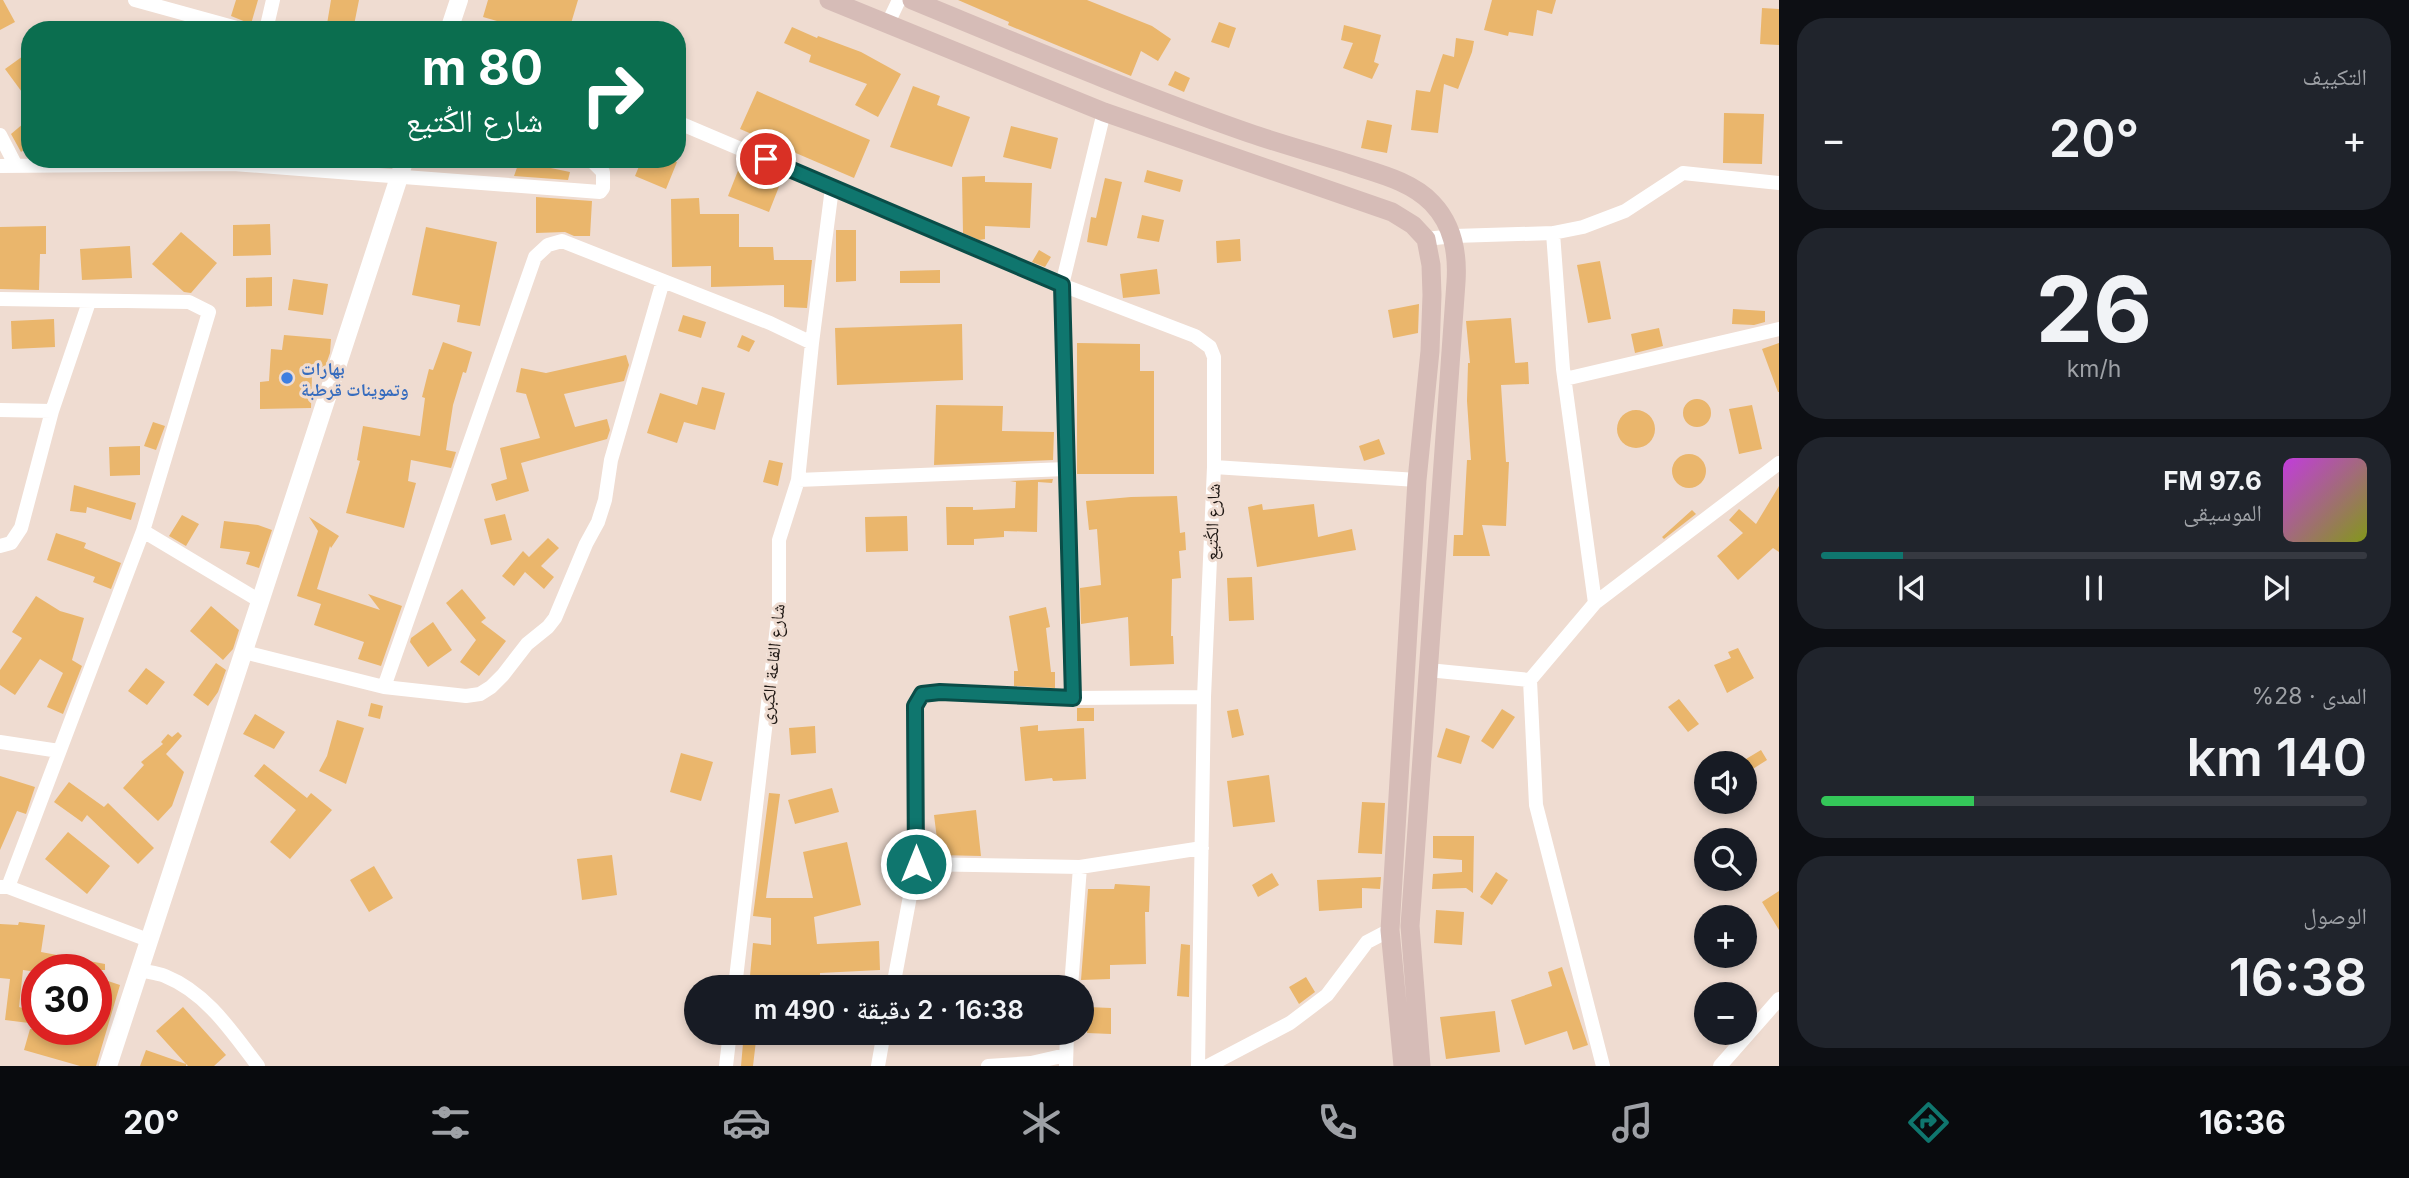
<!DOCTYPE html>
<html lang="ar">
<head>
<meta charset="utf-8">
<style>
  :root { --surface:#171b24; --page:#20242c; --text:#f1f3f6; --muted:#9ea1a6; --line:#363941; --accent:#0f766e }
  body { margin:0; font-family:Inter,"Noto Naskh Arabic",sans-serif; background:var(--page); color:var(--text); direction:rtl; height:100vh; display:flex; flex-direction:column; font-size:26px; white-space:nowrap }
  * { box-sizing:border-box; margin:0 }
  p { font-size:23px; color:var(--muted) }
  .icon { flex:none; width:38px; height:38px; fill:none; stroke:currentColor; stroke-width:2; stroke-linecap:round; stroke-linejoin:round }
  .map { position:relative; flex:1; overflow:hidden; direction:ltr }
  .sheet { display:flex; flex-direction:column; gap:18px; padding:18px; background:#0d0f14; width:630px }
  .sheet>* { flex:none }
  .hud { position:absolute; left:21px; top:21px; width:665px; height:147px; border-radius:28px; box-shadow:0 4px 10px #0003; direction:rtl; background:#0b6e4f; color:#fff; overflow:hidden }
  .fabs { position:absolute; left:1694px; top:751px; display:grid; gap:14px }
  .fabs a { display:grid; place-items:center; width:63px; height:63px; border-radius:50%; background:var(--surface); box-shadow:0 4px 10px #0003; font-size:35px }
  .speed { position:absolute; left:21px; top:954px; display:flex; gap:14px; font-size:35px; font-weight:700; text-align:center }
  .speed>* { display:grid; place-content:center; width:91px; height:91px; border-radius:50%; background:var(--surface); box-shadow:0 4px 10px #0003; line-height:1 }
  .speed .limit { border:10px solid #d22; background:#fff; color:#111 }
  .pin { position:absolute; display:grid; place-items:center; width:60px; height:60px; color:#fff; margin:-30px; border:4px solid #fff; border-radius:50%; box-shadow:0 2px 7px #0007 }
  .me { position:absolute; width:77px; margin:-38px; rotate:0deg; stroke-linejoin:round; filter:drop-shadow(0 0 5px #0008) }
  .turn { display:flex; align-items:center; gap:24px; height:147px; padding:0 28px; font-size:32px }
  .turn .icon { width:91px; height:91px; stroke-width:2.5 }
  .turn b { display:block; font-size:49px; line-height:60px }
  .big { font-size:52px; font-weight:600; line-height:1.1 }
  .sheet .tile { flex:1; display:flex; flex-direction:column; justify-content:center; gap:10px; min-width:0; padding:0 24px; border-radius:28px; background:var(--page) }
  .sheet .dial { align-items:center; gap:0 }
  .dial b { font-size:91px; line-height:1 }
  .song { display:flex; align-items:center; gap:21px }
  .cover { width:84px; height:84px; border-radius:10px; background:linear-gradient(135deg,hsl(290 70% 55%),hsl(70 70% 35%)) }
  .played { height:7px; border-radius:4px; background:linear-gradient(90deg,var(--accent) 15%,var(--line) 15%) }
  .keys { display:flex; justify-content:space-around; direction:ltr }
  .heat { display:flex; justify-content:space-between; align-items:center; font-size:38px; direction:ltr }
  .charge { height:10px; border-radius:5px; background:linear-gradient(90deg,#34c759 28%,var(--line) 0) }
  .trip { position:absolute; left:684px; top:975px; width:410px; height:70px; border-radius:35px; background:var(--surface); box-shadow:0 4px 10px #0003; font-weight:600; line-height:70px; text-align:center; direction:rtl }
  .tab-bar { display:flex; height:112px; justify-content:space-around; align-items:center; background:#090b0e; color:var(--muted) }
  .tab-bar .icon { width:49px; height:49px }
  .tab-bar .on { color:var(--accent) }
  .tab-bar b { font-size:32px; color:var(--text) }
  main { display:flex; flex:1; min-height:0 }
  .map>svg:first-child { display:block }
  .building { fill:#eab66c }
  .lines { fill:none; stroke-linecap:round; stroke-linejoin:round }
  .minor { stroke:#fff; stroke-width:14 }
  .tertiary { stroke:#fff; stroke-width:18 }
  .secondary { stroke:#d6bcb7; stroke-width:19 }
  .route-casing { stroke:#0a4d48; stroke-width:18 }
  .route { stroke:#0f766e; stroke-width:12 }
  .shop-dot { fill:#3f7fe0; stroke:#efdcd1; stroke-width:2.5 }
  .labels { text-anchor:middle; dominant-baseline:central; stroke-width:6; stroke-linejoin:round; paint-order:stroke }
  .shop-label { font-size:18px; font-weight:bold; fill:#366cbe; stroke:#efdcd1; text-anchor:start }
  .street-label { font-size:18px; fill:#1d1612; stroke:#efdcd1 }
</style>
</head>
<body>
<main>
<section class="sheet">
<div class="tile"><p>التكييف</p>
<div class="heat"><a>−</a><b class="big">20°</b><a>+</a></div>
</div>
<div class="tile dial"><b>26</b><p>km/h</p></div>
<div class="tile">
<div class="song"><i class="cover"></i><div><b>97.6 FM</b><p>الموسيقى</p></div></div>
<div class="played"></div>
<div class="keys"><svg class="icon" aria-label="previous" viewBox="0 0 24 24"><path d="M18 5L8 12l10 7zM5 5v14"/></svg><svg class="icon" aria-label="pause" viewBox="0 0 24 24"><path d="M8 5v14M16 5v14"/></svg><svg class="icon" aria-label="next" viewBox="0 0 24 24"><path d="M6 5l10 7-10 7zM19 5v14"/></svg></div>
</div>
<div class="tile"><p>المدى · 28%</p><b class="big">140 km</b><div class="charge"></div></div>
<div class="tile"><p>الوصول</p><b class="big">16:38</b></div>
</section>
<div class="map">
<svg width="1779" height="1066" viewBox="0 0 1779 1066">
  <rect width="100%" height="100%" fill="#efdcd1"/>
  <path class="building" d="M0 0H3L15 22 0 30Z
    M236 0H258L251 24 231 16Z
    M331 0H359L353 30H326Z
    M488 0H578L569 30H528L483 17Z
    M958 0H1087L1152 26 1171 39 1158 61 1141 51 1131 76 1008 25 1009 22Z
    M1492 0H1556L1552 14 1537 10 1533 36 1509 32 1508 36 1484 30Z
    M1762 8 1779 9V45L1760 44Z
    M1219 22 1236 28 1229 48 1211 42Z
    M1344 25 1381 35 1374 62 1379 64 1372 79 1343 68 1353 43 1341 40Z
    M792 27 817 38 818 36 861 52 901 74 878 117 855 105 867 84 809 62 811 55 784 43Z
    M1456 38 1474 41 1472 52 1458 89 1444 84 1438 133 1411 130 1416 90 1430 92 1443 54 1454 57Z
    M30 51V103L5 69Z
    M1175 71 1190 78 1184 92 1168 85Z
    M913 86 940 96 937 105 970 117 952 167 890 147Z
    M757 91 870 140 854 178 740 129Z
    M1724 113 1764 114 1762 164 1723 163Z
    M30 118V145L21 152 11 134Z
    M1367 120 1392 125 1387 153 1361 148Z
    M1011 126 1058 138 1051 169 1003 157Z
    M520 159H530L537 162 536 165 570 172 568 180 514 176Z
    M642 159H671L677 162 666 189 635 176Z
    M741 163 782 179 769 212 728 196Z
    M1147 170 1183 180 1180 192 1144 182Z
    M985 176V182L1032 183 1030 228 985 226V239L979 240 963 233 962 177Z
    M1105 178 1122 182 1107 246 1087 242 1091 217 1096 218Z
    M536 197 592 201 590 236H574L565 232 536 233Z
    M699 198 700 214H739V247H773L774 260H812L807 308 784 307V285L711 287V266L672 267 671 199Z
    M1142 215 1164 220 1159 242 1137 238Z
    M270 224 271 255 233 256V225Z
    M46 226V254H40L39 290 0 289V227Z
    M426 227 497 242 480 326 457 322 460 305 412 295Z
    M836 230H856V281L836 282Z
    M181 232 217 263 191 293 184 292 152 264Z
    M1240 239 1241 261 1217 263 1216 241Z
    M130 246 132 278 82 280 80 249Z
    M1039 250 1051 257 1045 267 1032 262Z
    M1600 261 1611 319 1588 323 1577 265Z
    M1157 269 1160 294 1123 298 1120 274Z
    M940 270V283H900V271Z
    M272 277V306L246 307V278Z
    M293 279 328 284 323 315 288 310Z
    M1419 304 1418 333 1393 338 1388 310Z
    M1733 309 1765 311V322L1754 325 1732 324Z
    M683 315 706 322 701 338 678 331Z
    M1511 318 1515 363 1528 362 1529 384 1501 385 1506 462H1509L1506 526 1482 525 1490 556H1453L1454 535H1463L1467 460H1471L1467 401 1468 363H1470L1466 321Z
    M54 319 55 347 12 349 11 321Z
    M962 324 963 380 837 385 835 328Z
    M1659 328 1663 346 1635 353 1631 334Z
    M284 335 331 339 330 353 322 376 312 375 311 408 260 409V382L269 381 271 349 282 350Z
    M742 335 755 341 749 352 737 347Z
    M443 342 472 352 466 373 463 372 453 405 446 450 456 452 451 468 411 460 408 481 416 483 404 528 346 513 360 461 357 460 363 426 420 436 425 398 422 397 429 369 433 370Z
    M1077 343 1140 344V371H1154V474H1077Z
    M1779 343V392H1778L1762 349Z
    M626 355 629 365 624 381 564 394 575 427 607 419 610 430 607 439 521 463 529 491 496 501 491 484 507 479 500 448 540 438 526 394 516 392 521 368 546 373Z
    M702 387 725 393 715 430 684 422 677 443 647 433 660 393 697 405Z
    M1683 413a14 14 0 1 1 28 0a14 14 0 1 1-28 0Z
    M936 405 1003 406 1002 431 1054 432 1053 460 934 465Z
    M1752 405 1762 449 1739 454 1729 409Z
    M1617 429a19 19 0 1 1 38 0a19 19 0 1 1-38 0Z
    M153 422 165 426 156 450 144 446Z
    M1379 439 1385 454 1364 461 1359 446Z
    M140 446V475L110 476 109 447Z
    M1672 471a17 17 0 1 1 34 0a17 17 0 1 1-34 0Z
    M769 460 783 463 778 486 763 482Z
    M1053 479 1052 483 1038 482 1037 532 1004 531V537L974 539V545H947L946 507H973V510L1015 508 1016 482 1010 481Z
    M74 485 136 503 131 520 87 507 86 513 70 511Z
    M1779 486V552L1773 548 1738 580 1717 556 1743 533 1729 520 1739 509 1756 524Z
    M1177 496 1180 533 1185 532 1186 550 1179 551 1181 578 1172 579 1171 636H1173L1174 664 1130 666 1128 617 1081 624 1080 588 1101 585 1097 529 1089 530 1086 501 1131 497Z
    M1262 504 1263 510 1314 504 1318 537 1352 529 1356 550 1257 567 1248 507Z
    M1692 510 1696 514 1664 539 1662 537Z
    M505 514 512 540 491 545 484 519Z
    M182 515 199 524 186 546 169 536Z
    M907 516 908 551 866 552 865 517Z
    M309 517 339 536 331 548 330 546 317 589 380 610 368 594 402 606 381 666 358 659 364 642 314 625 321 604 297 596 318 531Z
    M224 521 258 525 272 530 259 568 246 564 250 552 220 548Z
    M56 533 86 543 84 548 121 563 111 589 93 582 95 577 47 560Z
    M548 538 559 548 541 566 554 577 544 589 525 572 514 586 502 576 523 551 529 557Z
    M1252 577 1254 620 1229 621 1227 578Z
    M462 589 486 618 481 622 506 641 479 676 460 662 476 640 446 603Z
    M36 596 60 611 84 618 72 660 82 666 63 714 47 707 63 673 40 659 15 695 0 685V670L22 638 12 632Z
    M211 606 239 630 233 649 223 660 190 631Z
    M1046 607 1050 627 1046 628 1051 672H1055V688L1014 686V671H1018L1009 616Z
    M433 622 452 650 428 667 410 642 411 638Z
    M1738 648 1754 678 1727 693 1714 665 1731 658 1728 652Z
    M216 663 226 670 218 692 208 706 193 695Z
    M146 668 165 682 147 705 128 691Z
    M1679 699 1699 724 1688 732 1668 707Z
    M371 703 383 706 380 719 368 716Z
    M1077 708H1094V721H1077Z
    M1238 709 1244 735 1232 738 1227 711Z
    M1502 709 1515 717 1493 749 1481 741Z
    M255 714 285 732 274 749 243 734Z
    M337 720 364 728 346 784 319 771 327 756Z
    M1038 725V731L1084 728 1086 779 1053 781 1052 778 1025 781 1020 727Z
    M815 726 816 753 791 755 789 728Z
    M1446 728 1470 736 1461 764 1437 757Z
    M178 732 182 736 166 754 184 772 172 806 158 821 123 788 144 765 141 762 163 744 161 742 168 734 172 737Z
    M1761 750 1767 760 1748 772 1745 763 1741 762Z
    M681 753 713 762 701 801 670 792Z
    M264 764 307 798 311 793 332 810 290 859 270 842 296 810 254 776Z
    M1269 775 1275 822 1233 827 1227 781Z
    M0 776 35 787 26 814 17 811 0 850Z
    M69 782 104 807 108 803 154 848 138 864 87 815 82 822 54 802Z
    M832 788 839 812 795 824 788 800Z
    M769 793 780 794 766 898H813L803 852 847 842 861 905 814 917 817 944 879 941 880 970 820 973V981L792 983V987H749L753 943 771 945V918L753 916Z
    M1362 802 1385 803 1382 854 1358 853Z
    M976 810 981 856 939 855 934 815Z
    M68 832 110 866 87 894 45 859Z
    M1433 836H1474L1473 893 1466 888 1432 889 1433 874 1462 872V860L1433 858Z
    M612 855 617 895 582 900 577 859Z
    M374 866 393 898 369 912 350 880Z
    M1496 872 1508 880 1492 905 1480 897Z
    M1272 873 1279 885 1258 897 1252 885Z
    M1381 877 1380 889 1362 888V908L1319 911 1317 880Z
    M1115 884 1150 886 1149 912H1145L1146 964 1110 965V979L1081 980 1088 889H1114Z
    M1779 891V930L1762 902Z
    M1436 910 1464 912 1462 945 1434 943Z
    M19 922 45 925 41 952 105 964V970H37V972L23 970 19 1007 37 1012V1024L5 1020 10 979 0 978V924L18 925Z
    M1181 944 1190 945 1189 997 1177 996Z
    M1562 967 1588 1045 1573 1050 1567 1031 1525 1045 1511 1000 1552 986 1548 972Z
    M1306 977 1315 992 1299 1004 1289 987Z
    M102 979 120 985 96 1066H80L24 1050 30 1029H80L96 1034V998Z
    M183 1007 226 1055 214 1066H188L186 1064V1066H140L146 1050 186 1064 156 1031Z
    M1088 1007 1111 1008V1034L1087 1033Z
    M1495 1011 1500 1052 1446 1059 1440 1017Z
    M744 1032H757L753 1066H741Z"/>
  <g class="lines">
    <path class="minor" d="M135 0 244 30
      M888 23 899 0
      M266 30 273 0
      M677 122 1062 285 1195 336 1210 347 1214 357V467L1204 697 1073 698 940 692 922 694 915 706 916 864 893 987
      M0 135 16 166
      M0 166 233 164 600 192 603 188V172L590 159
      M1426 239 1454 236 1553 233 1583 227 1625 211 1683 173 1779 183
      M0 299 189 302 209 312 143 531 8 887
      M1565 379 1779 329
      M0 410 52 411
      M1214 467 1417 480
      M798 480 1066 469
      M143 531 260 601
      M0 546 11 543 21 528 52 411 89 302
      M1595 603 1779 463
      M244 652 384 687 466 696 480 694 491 687 503 675 527 644 548 627 555 618 586 544 598 522 605 500 611 460 663 281
      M1428 670 1530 680 1536 805 1603 1066
      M1530 680 1595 603 1563 369 1553 233
      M384 687 535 257 548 245 562 241 770 323 812 343
      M1073 698 1062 285 1104 112
      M0 742 59 751
      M916 864 1080 867 1202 848
      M1 887H8L148 940
      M139 970C147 972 157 973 165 976 207 993 232 1032 258 1066
      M735 987 779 609V540L798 480 812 343 832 188
      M1071 987 1080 867
      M726 1066 730 1032
      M878 1066 884 1032
      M988 1066 1031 1063 1066 1055
      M1066 1066 1067 1032
      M1198 1066 1204 697
      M1208 1066 1290 1023 1327 995 1367 942 1390 930
      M1720 1066 1779 999"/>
    <path class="tertiary" d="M449 30 459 0
      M108 1066 405 159"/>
    <path class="secondary" d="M829 0 1104 112 1392 212 1413 225 1426 239 1431 265 1432 295 1430 351 1417 480 1390 930 1403 1066
      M912 0C1024 46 1135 93 1249 133 1281 144 1314 153 1346 163 1375 173 1410 180 1432 203 1453 225 1458 252 1456 282L1410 926 1421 1066"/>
  </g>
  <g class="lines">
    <g class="route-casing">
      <path id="route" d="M766 159 1062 285 1073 698 940 692 922 694 915 706 916 864"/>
    </g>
    <use href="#route" class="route"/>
  </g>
  <circle class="shop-dot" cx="287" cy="378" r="7"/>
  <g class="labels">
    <g class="shop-label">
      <text x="301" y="368">بهارات<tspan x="301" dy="21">وتموينات قرطبة</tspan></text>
    </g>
    <g class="street-label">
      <text transform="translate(1212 522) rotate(-88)">شارع الكُتيع</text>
      <text transform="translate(772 664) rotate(-84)">شارع القاعة الكبرى</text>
    </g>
  </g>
</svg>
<div class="fabs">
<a><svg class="icon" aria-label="sound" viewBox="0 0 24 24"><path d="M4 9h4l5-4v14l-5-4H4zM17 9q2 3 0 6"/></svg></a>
<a><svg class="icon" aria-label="search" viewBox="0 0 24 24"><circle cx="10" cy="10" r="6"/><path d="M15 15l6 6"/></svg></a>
<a>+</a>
<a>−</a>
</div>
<div class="speed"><div class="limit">30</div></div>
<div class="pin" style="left:766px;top:159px;background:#d93025"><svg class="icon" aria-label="arrive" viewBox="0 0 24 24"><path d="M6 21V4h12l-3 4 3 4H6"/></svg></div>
<svg class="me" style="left:916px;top:864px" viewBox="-20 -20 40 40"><circle r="17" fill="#0f766e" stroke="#fff" stroke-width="3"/><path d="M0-11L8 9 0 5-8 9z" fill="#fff"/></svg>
<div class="trip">16:38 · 2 دقيقة · 490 m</div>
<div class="hud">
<div class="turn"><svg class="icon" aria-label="right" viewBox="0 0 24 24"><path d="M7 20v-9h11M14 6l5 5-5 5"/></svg><div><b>80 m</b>شارع الكُتيع</div></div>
</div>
</div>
</main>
<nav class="tab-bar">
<b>16:36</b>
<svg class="icon on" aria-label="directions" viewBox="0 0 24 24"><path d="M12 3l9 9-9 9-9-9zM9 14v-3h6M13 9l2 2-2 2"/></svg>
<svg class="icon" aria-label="music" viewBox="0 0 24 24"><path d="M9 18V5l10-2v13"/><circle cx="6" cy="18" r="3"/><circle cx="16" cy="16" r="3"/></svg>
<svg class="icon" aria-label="phone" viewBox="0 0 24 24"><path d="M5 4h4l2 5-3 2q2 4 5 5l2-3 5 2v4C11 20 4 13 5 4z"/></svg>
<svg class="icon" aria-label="climate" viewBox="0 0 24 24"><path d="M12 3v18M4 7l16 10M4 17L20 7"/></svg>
<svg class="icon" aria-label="car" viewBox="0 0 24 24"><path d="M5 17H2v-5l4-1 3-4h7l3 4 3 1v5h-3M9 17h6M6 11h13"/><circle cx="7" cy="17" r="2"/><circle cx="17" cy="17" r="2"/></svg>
<svg class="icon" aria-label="filters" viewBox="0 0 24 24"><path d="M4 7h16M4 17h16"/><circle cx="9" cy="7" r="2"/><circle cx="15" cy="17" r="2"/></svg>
<b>20°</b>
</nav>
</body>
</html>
